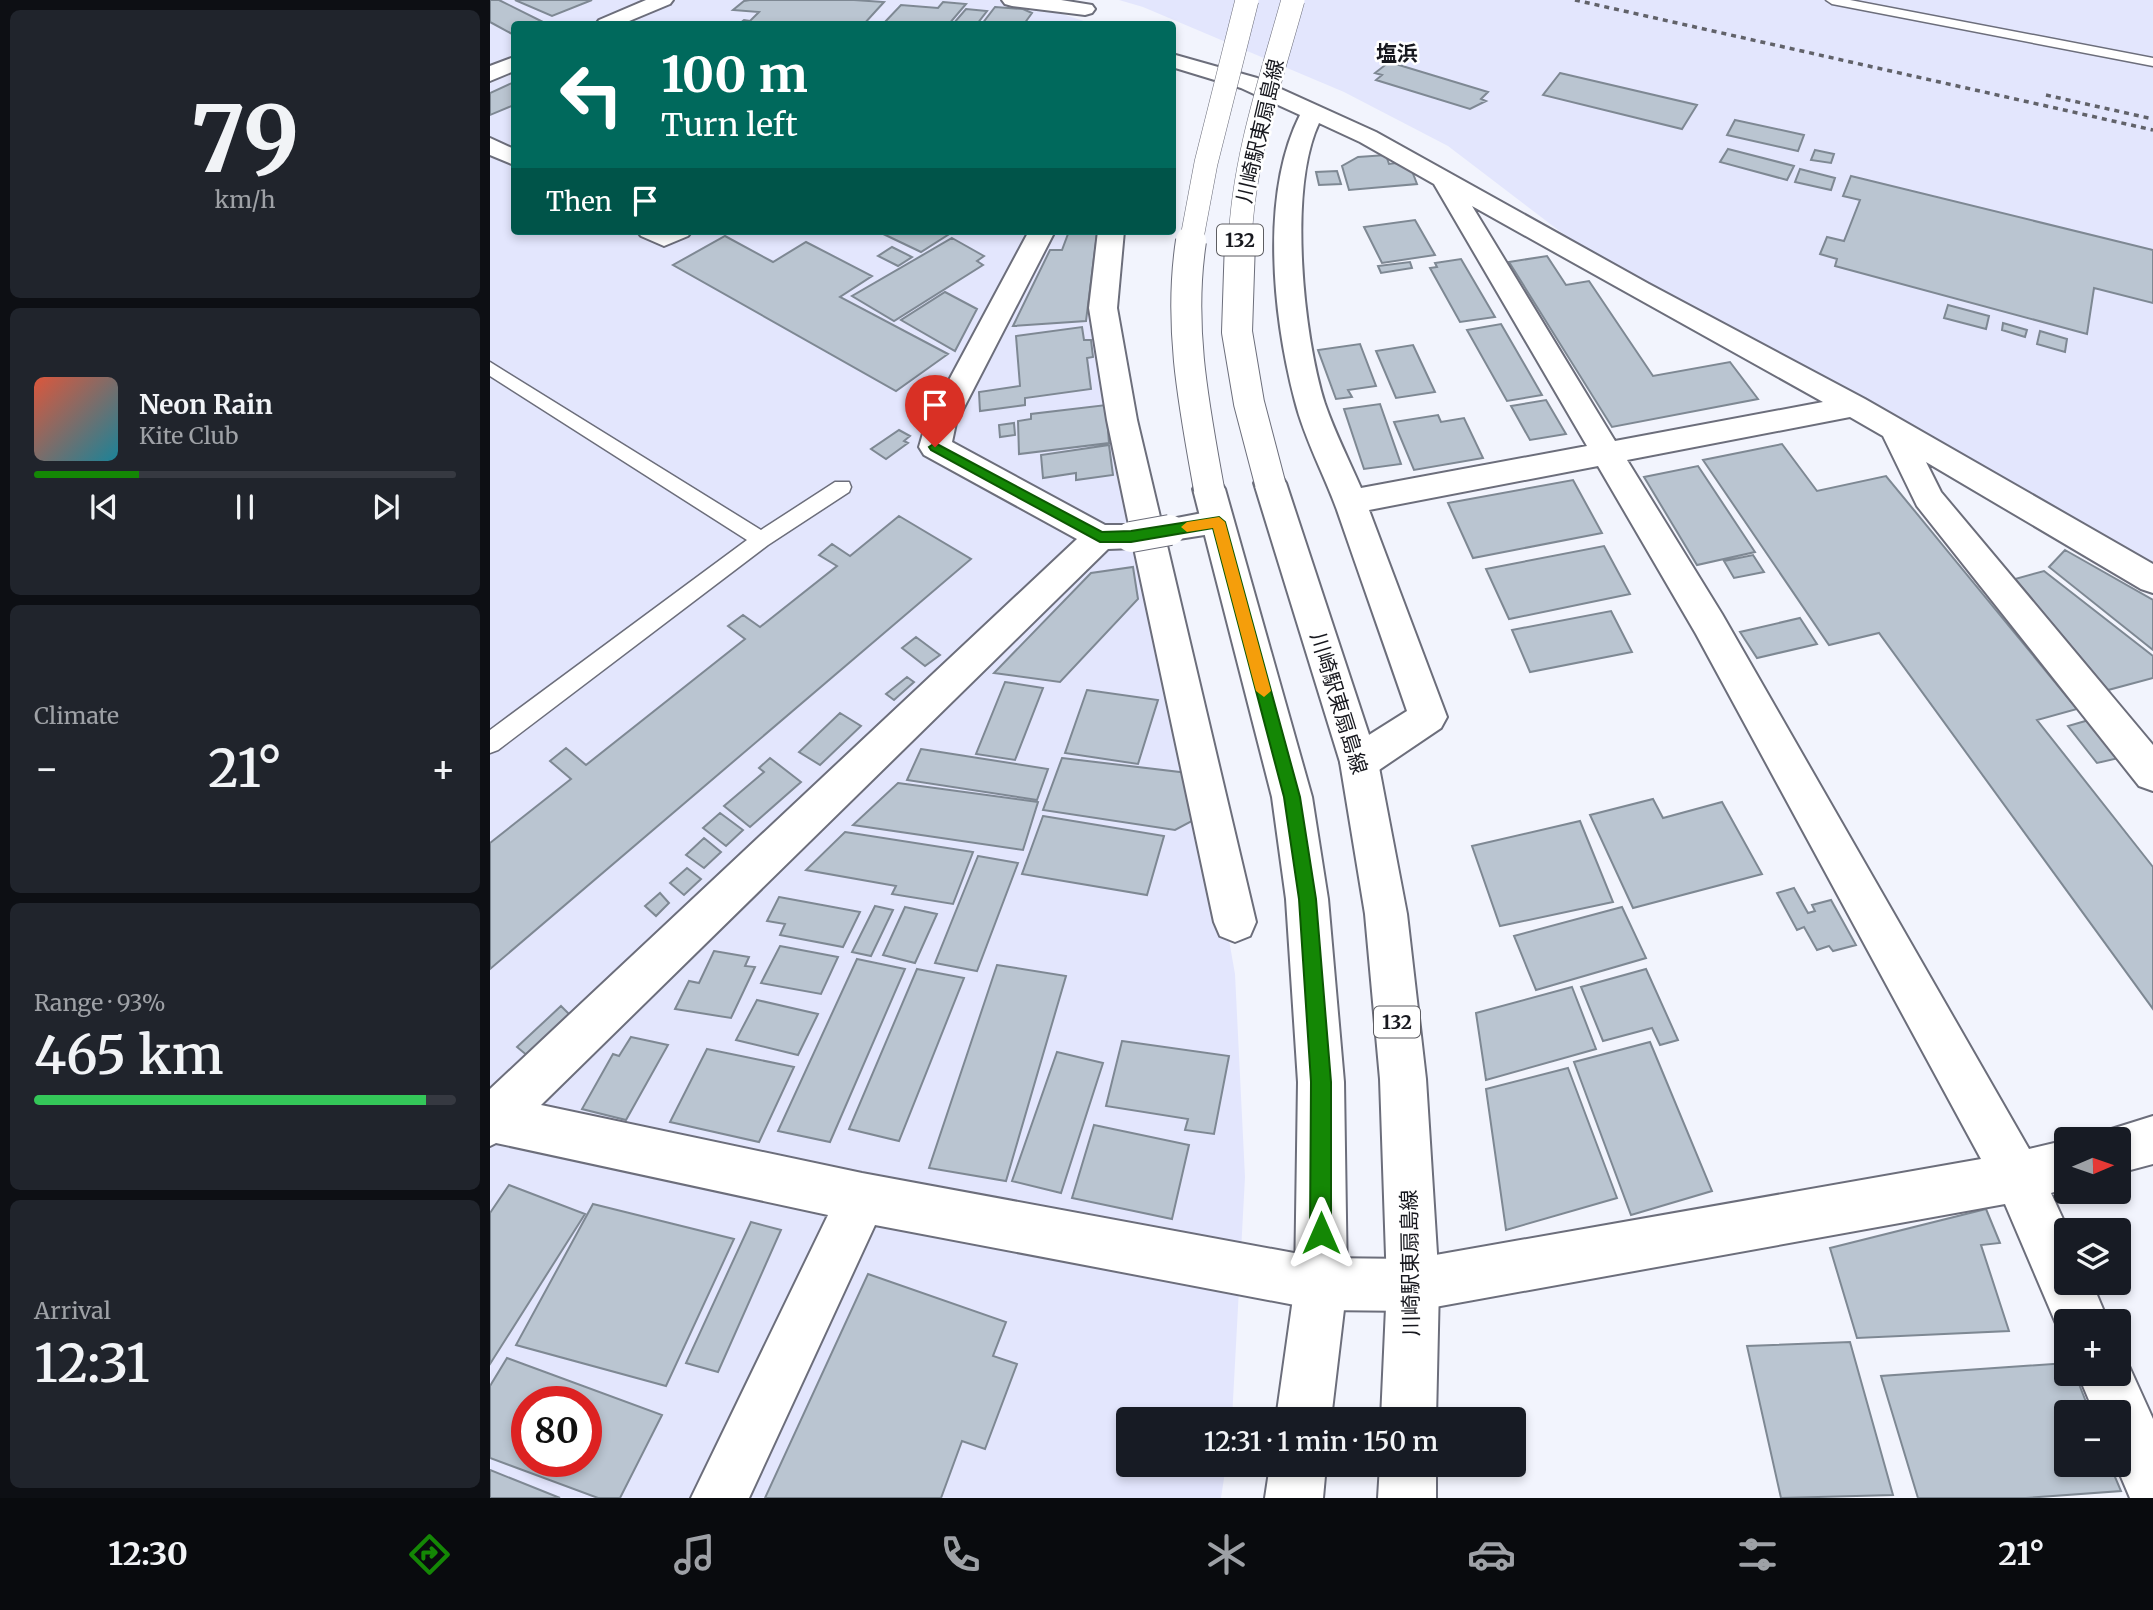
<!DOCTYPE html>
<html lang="en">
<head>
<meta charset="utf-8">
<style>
  :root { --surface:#171b24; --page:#20242c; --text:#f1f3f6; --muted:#9ea1a6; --line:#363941; --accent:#148705 }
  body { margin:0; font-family:Merriweather,"Noto Sans JP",serif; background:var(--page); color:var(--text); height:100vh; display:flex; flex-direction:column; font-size:26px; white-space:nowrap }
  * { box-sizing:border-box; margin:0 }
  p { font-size:23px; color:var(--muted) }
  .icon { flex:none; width:38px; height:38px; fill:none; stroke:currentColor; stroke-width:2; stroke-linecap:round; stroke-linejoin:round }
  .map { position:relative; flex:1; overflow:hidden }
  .drawer { display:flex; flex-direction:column; gap:10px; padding:10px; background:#0d0f14; width:490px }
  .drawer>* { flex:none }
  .top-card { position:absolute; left:21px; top:21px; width:665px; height:214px; border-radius:7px; box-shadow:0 4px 10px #0003; background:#00695c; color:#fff; overflow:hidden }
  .needle { width:46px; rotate:88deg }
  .fabs { position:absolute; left:1564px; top:1127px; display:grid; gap:14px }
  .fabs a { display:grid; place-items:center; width:77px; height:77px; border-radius:7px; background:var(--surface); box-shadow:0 4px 10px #0003; font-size:35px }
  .speed { position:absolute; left:21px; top:1386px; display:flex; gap:14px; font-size:35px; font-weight:700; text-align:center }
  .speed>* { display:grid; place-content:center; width:91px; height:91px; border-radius:50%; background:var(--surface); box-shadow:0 4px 10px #0003; line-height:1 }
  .speed .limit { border:10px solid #d22; background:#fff; color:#111 }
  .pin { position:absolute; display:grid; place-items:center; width:60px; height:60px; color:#fff; margin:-72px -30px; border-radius:50% 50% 50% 0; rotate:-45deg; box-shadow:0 0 7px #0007 }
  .pin .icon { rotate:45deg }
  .me { position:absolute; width:77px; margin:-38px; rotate:0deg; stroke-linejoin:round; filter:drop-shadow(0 0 5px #0008) }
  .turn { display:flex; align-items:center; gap:24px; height:147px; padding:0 35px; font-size:32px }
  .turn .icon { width:91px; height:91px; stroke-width:2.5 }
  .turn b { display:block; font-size:49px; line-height:60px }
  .then { display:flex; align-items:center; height:66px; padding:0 35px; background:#0003; gap:14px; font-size:26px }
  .big { font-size:52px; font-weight:600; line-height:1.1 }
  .drawer .card { flex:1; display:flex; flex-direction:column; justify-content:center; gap:10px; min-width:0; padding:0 24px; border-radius:10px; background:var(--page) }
  .drawer .dial { align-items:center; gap:0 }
  .dial b { font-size:91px; line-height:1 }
  .song { display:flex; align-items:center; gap:21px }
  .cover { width:84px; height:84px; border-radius:10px; background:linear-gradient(135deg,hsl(10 70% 55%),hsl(190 70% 35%)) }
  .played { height:7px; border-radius:4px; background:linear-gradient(90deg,var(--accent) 25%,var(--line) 25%) }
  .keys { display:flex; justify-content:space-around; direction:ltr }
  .heat { display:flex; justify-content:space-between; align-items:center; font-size:38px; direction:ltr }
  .charge { height:10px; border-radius:5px; background:linear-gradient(90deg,#34c759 93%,var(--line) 0) }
  .trip { position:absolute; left:626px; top:1407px; width:410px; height:70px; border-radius:7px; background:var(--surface); box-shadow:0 4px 10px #0003; font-weight:600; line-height:70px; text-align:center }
  .dock { display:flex; height:112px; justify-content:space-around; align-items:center; background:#090b0e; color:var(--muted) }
  .dock .icon { width:49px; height:49px }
  .dock .on { color:var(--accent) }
  .dock b { font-size:32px; color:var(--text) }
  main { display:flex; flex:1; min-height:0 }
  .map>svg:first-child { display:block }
  .built { fill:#e3e6fd; fill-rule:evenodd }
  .building { fill:#bac5d1; stroke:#7e8893; stroke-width:2; fill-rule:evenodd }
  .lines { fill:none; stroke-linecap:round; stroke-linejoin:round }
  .service-casing { stroke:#6c6e7b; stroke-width:3 }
  .minor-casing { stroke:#6c6e7b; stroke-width:4 }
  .trunk-casing { stroke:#6c6e7b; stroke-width:4 }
  .service { fill:#fff; fill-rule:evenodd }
  .minor { fill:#fff; fill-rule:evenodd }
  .trunk { fill:#fff; fill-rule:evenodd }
  .rail { stroke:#616269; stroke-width:3.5; stroke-dasharray:5 5; stroke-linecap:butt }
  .minor-bridge-casing { stroke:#6c6e7b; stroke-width:32; stroke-linecap:butt }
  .trunk-bridge-far1-casing { stroke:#6c6e7b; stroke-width:24; stroke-linecap:butt }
  .trunk-bridge-casing { stroke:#6c6e7b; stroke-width:32; stroke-linecap:butt }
  .minor-bridge { stroke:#fff; stroke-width:30 }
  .trunk-bridge-far1 { stroke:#fff; stroke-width:23 }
  .trunk-bridge { stroke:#fff; stroke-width:30 }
  .route { fill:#148705; stroke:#0d5803; stroke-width:2 }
  .slow { fill:#f59e0b }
  .labels { text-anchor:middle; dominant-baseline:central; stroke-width:5; stroke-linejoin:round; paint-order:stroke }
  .shield { fill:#fff; stroke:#5d5d62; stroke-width:2 }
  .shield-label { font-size:19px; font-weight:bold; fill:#17181e }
  .far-quarter-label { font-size:21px; font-weight:bold; fill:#17181e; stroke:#fff }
  .street-label { font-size:21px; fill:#17181e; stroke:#fff }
</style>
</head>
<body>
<main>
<section class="drawer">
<div class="card dial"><b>79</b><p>km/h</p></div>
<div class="card">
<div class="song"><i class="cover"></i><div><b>Neon Rain</b><p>Kite Club</p></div></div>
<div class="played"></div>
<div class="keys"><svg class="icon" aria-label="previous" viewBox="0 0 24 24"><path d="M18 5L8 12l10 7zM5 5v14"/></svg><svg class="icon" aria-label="pause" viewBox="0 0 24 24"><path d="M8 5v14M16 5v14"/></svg><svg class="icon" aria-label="next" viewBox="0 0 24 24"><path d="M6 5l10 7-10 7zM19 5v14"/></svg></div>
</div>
<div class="card"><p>Climate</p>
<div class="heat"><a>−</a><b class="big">21°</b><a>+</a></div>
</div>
<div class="card"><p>Range · 93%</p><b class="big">465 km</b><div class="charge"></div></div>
<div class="card"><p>Arrival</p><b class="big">12:31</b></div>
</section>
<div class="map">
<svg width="1663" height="1498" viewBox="0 0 1663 1498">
  <rect width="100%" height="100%" fill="#f2f4fd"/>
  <path class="built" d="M0 0H558L560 10 603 24H24V231H609L600 324 612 393 706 752 745 974 755 1177 742 1419H639V1465H736L731 1498H0ZM37 1402H96V1461H37Z
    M629 0H1663V565L1076 236 958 146 854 92 653 7Z"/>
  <path class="building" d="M0 0H9L57 24H24V35L0 22Z
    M25 0H102L62 16Z
    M260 0H364L394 2 374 24H249L254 20 260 21 269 12 243 10 254 1Z
    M453 2 476 4 459 24H393L411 5 448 8Z
    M505 7 533 9 542 13 534 24H492Z
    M476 9 497 11 487 24H463Z
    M899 62 998 92 991 99 996 101 980 109 886 80 892 75 885 73Z
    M1070 73 1207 105 1192 129 1053 95Z
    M24 82V105L0 115V93Z
    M1245 120 1314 135 1308 151 1237 135Z
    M1238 149 1304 166 1297 180 1230 162Z
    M1325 150 1344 154 1341 163 1321 160Z
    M896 155 899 164 906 163 922 171 927 184 859 190 852 166 868 157Z
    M1310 169 1345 178 1341 190 1305 182Z
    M847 171 851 184 829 185 826 172Z
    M1361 176 1663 250V303L1604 288 1597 334 1345 266 1347 259 1330 254 1337 237 1354 241 1370 200 1353 196Z
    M925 220 945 255 892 263 874 227Z
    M387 231H464L431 252Z
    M578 234H607L596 321 523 326 560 250H572Z
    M235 236 283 262 316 242 382 276 350 297 458 354 406 391 183 265Z
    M462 238 494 256 487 261 493 265 404 321 362 296Z
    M402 247 422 257 408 266 388 256Z
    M1057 256 1076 285 1099 281 1163 376 1240 362 1268 399 1122 427 1019 262Z
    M971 259 1005 317 970 322 940 268 947 267 945 263Z
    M920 262 922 268 891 273 888 266Z
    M455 292 487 309 465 351 411 320Z
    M1458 305 1499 316 1496 329 1454 318Z
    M1513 323 1537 330 1535 337 1512 330Z
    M1011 324 1052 395 1017 401 977 330Z
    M592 327 594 340H601L603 357 597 358 601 389 535 398V405L490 411 489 392 530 386 526 336Z
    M1550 331 1577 339 1575 352 1547 344Z
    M870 344 886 386 858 390 862 397 846 399 828 350Z
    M923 345 945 392 906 398 886 351Z
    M1056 400 1076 434 1040 440 1021 406Z
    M890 404 911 464 874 469 854 409Z
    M616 405 619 443 529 454 528 421 541 419V414Z
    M948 415 951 422 974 418 993 458 924 470 904 422Z
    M524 423 525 435 510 437 509 425Z
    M409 430 420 436 414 441 418 443 396 459 381 449Z
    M1292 444 1327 491 1396 476 1587 709 1547 720 1663 867V1009L1389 633 1339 645 1213 460Z
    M619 445 623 475 586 480V473L553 478 551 455Z
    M1208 466 1265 552 1207 565 1154 477Z
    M1083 480 1112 533 983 558 958 503Z
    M409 516 481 559 0 969V843L81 779 60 761 76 748 96 765 255 639 238 626 253 615 270 627 347 566 329 555 342 544 360 556Z
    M1114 546 1140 594 1019 619 996 569Z
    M1575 550 1663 600V650L1559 567Z
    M1263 555 1274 572 1244 578 1234 561Z
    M643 567 648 599 570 682 504 673 601 573Z
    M1554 571 1663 656V678L1618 690 1525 579Z
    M1121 611 1142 652 1040 672 1022 630Z
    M1310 618 1327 644 1267 658 1250 632Z
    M426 637 450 655 435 666 412 648Z
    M417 677 424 682 404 700 396 694Z
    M515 682 553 688 525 760 486 754Z
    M597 690 668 700 648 764 575 753Z
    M350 713 371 726 330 765 309 752Z
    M1599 720 1629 758 1607 763 1578 726Z
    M431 749 558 769 547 800 417 780Z
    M280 758 311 782 260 827 234 806 274 772 269 768Z
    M572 758 698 773 702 821 685 830 553 810Z
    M408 783 548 802 533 850 363 825Z
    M1163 799 1173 818 1232 802 1272 874 1143 908 1100 815Z
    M230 813 253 830 236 846 213 828Z
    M553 816 674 836 657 895 532 874Z
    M1090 821 1123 902 1010 926 982 846Z
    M355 832 483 852 463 904 402 894 406 886 316 870Z
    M214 838 231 852 214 868 196 855Z
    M488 856 528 863 487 971 445 963Z
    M197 868 211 879 194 895 180 883Z
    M1304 888 1318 913 1325 911 1322 905 1341 900 1366 945 1343 951 1339 946 1327 950 1314 927 1307 930 1287 893Z
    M170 893 179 903 166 916 155 906Z
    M289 897 370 912 353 947 290 935 295 924 277 921Z
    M385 906 403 910 381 956 362 952Z
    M415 907 447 914 425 963 393 955Z
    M1132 907 1156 958 1046 990 1024 936Z
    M290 946 348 957 331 994 271 983Z
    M224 951 259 957 255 966 265 967 241 1018 185 1009 199 981 209 983Z
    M367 959 415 969 340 1142 288 1131Z
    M507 965 576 976 516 1181 439 1168Z
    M427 969 474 978 409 1141 359 1129Z
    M1156 969 1188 1040 1170 1045 1162 1028 1113 1041 1091 987Z
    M1082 987 1106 1049 996 1080 986 1013Z
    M267 1000 328 1014 308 1055 246 1040Z
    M71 1006 82 1017 39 1057 27 1047Z
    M141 1037 178 1045 136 1120 92 1109 123 1054 129 1056Z
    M632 1041 739 1056 724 1134 695 1130 698 1119 616 1106Z
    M1160 1042 1222 1191 1141 1215 1084 1062Z
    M217 1049 304 1067 269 1142 180 1122Z
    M567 1052 613 1063 571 1193 522 1181Z
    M1078 1068 1127 1198 1016 1230 996 1089Z
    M604 1125 699 1145 682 1219 582 1198Z
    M19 1185 95 1214 0 1364V1213Z
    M103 1204 244 1239 176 1386 26 1345Z
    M1496 1209 1510 1243 1491 1245 1519 1331 1367 1338 1340 1248Z
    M261 1222 291 1230 228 1372 196 1363Z
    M378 1274 516 1322 503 1356 527 1364 495 1449 472 1441 451 1498H275Z
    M1360 1342 1403 1495 1291 1498 1257 1346Z
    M17 1358 172 1415 130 1498H108L0 1458V1386ZM37 1402H96V1461H37Z
    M1577 1363V1374H1585L1600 1412H1577V1465H1620L1631 1491 1536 1498H1428L1391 1376Z
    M0 1470 70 1498H0Z"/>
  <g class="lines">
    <g class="service-casing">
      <path id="service" d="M1336 0H1360L1663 58V66L1342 4Z
        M0 362 271 530 345 482H359L361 487 359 492 278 545 8 750 0 753V730L257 540 0 376Z"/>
    </g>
    <g class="minor-casing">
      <path id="minor" d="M156 0H183L180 4 132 24H106L109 20Z
        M512 0H571L602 5 605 9 602 13 595 15 522 6 515 4Z
        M682 54 767 78 886 132 1159 284 1375 399 1663 564V593L1651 589 1436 462 1451 492 1663 745V791L1649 786 1427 506 1393 436 1360 417 1137 460 1232 614 1539 1149 1577 1140V1188L1561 1193 1578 1230 1577 1283H1602L1618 1321H1577V1341L1573 1340 1515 1204 923 1311 831 1310 385 1225 259 1498H201L338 1215 6 1143 0 1146V1089L587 539 434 455 429 447 436 423 539 231H565L466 423 462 442 615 525H639L617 420 599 308 608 231H634L627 308 647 420 671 521 728 510 740 513 744 522 740 531 676 541 766 922 760 936 745 942 730 936 724 922 644 548 618 549 51 1105 372 1173 831 1258 923 1259 1491 1159 1206 634 1108 466 879 510 957 717 951 728 883 774 869 779 855 774 850 762 855 750 917 711C894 644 870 577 847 510 834 474 814 438 805 401 783 316 770 195 810 115L751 88 682 67ZM829 123 870 142 944 184 1097 446 871 488C859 460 845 433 835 404 813 335 798 189 829 123ZM982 206 1333 402 1125 441Z
        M24 57V71L0 81V66Z
        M0 138 24 149V165L0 155Z
        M147 231H202L198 236 174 246 151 236Z
        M1663 1116V1164L1629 1173V1139H1609L1612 1132Z
        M1629 1353 1634 1355 1663 1419V1498H1640L1626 1465H1629V1412H1604L1588 1374H1629Z"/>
    </g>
    <g class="trunk-casing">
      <path id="trunk" d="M780 472 791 475 796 483 888 762 917 914 936 1079 949 1285 946 1419H891L897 1285 890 1079 875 914 850 762 764 483 769 475Z
        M719 478 730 481 735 489 822 797 838 899 854 1082 857 1284 841 1419H786L805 1284 808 1082 796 899 782 797 703 489 708 481Z
        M780 1465H836L833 1498H775Z
        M890 1465H946V1498H888Z"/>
    </g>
    <use href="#service" class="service"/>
    <use href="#minor" class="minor"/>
    <use href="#trunk" class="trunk"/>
    <path class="rail" d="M1085 0 1663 130
      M1556 95 1663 119"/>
    <g class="minor-bridge-casing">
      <path id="minor-bridge" d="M641 537 680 530"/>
    </g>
    <g class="trunk-bridge-far1-casing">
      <path id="trunk-bridge-far1" d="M701 243 716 163 757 0
        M750 243C753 160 781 79 803 0"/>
    </g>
    <g class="trunk-bridge-casing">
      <path id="trunk-bridge" d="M701 241C688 326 704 406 719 489
        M750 241 747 332 759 403 780 483"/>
    </g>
    <use href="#minor-bridge" class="minor-bridge"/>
    <use href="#trunk-bridge-far1" class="trunk-bridge-far1"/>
    <use href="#trunk-bridge" class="trunk-bridge"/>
  </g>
  <path class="route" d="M445 443 612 532 641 531 729 517 735 522 810 797 826 899 841 1082V1233L838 1241 831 1244 824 1241 820 1233 821 1082 809 899 794 797 723 528 641 542H610L441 450 439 447Z"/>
  <path class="slow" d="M729 517 735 522 781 691 774 697 766 691 723 528 697 532 691 527 697 522Z"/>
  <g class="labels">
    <g class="shield">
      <rect x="727" y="224.5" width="46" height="31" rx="5"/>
      <rect x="884" y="1006.5" width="46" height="31" rx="5"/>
    </g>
    <g class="shield-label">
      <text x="750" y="240">132</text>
      <text x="907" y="1022">132</text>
    </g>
    <g class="far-quarter-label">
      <text x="907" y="53">塩浜</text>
    </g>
    <g class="street-label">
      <text transform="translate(770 131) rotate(-77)">川崎駅東扇島線</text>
      <text transform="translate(849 703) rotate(73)">川崎駅東扇島線</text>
      <text transform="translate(920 1263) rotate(-91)">川崎駅東扇島線</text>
    </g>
  </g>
</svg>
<div class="fabs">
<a><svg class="needle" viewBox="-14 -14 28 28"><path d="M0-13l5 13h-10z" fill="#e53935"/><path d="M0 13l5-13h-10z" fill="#9ea1a6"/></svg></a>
<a><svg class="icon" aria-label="layers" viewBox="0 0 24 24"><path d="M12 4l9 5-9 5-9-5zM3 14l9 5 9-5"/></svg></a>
<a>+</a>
<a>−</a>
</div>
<div class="speed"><div class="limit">80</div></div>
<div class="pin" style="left:445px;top:447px;background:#d93025"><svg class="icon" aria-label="arrive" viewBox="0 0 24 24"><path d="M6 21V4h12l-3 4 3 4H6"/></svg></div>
<svg class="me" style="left:831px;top:1233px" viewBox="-20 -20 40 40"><path d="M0-17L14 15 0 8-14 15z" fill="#148705" stroke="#fff" stroke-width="4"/></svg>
<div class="trip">12:31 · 1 min · 150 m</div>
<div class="top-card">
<div class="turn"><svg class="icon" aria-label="left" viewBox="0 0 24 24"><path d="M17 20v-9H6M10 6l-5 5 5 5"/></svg><div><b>100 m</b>Turn left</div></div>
<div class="then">Then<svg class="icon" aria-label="arrive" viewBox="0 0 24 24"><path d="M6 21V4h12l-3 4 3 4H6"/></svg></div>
</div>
</div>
</main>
<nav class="dock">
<b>12:30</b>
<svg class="icon on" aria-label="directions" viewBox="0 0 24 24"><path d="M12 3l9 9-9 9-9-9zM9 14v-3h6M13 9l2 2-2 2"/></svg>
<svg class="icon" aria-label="music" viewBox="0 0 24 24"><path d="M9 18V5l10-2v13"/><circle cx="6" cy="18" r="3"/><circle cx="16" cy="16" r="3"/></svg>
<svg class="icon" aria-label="phone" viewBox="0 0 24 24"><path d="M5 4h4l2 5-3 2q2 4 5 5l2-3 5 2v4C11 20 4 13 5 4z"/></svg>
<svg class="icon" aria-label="climate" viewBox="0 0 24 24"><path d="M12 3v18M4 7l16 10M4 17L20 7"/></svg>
<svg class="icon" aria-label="car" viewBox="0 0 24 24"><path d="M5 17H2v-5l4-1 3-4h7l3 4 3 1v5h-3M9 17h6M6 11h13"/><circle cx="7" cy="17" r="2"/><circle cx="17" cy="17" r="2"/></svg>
<svg class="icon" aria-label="filters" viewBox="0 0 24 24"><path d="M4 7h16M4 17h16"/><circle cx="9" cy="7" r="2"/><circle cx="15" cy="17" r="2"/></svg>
<b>21°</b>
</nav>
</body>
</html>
